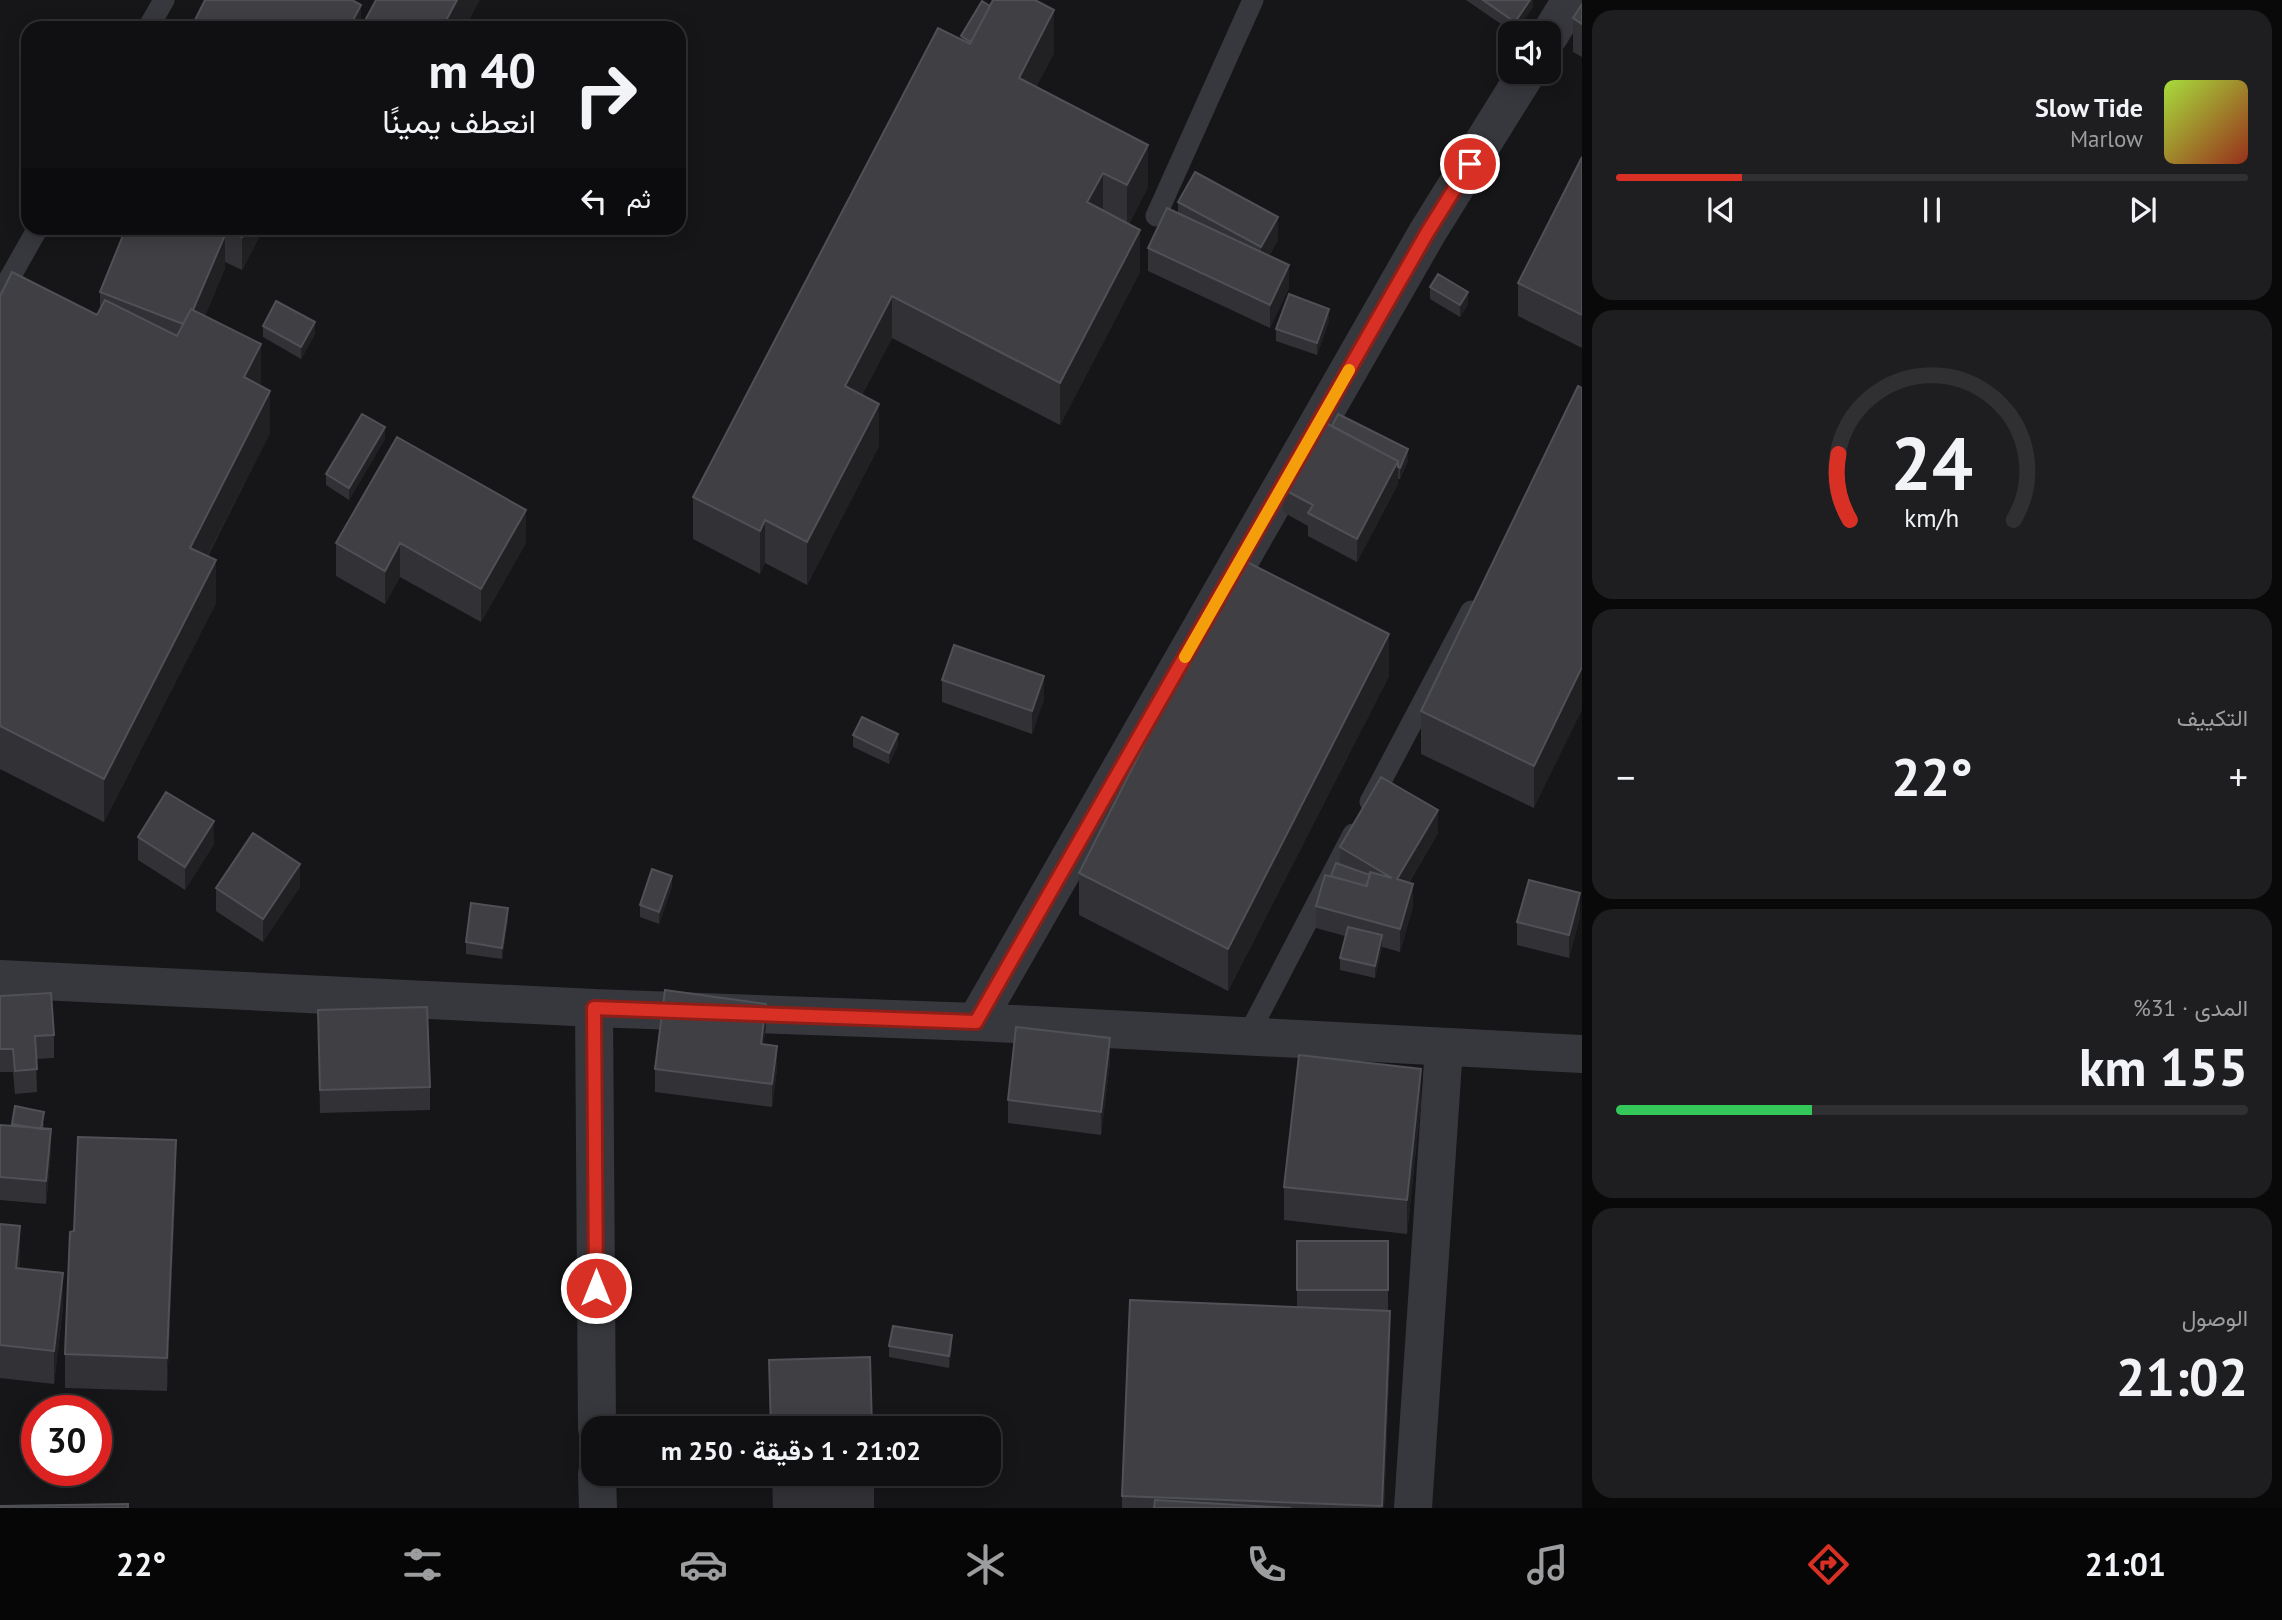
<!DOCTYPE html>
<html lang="ar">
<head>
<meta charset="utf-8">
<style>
  :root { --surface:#101012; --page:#1e1e20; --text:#f1f3f6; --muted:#9c9d9f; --line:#303032; --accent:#d93025 }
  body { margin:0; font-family:"PT Sans",Vazirmatn,sans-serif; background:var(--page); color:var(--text); direction:rtl; height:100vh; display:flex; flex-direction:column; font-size:26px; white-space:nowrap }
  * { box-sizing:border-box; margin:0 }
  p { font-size:23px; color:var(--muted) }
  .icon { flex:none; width:38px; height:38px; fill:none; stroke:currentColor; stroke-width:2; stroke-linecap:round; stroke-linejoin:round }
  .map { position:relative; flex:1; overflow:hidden; direction:ltr }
  .details { display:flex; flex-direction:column; gap:10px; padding:10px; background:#09090a; width:700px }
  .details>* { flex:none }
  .banner { position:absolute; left:21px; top:21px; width:665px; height:214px; border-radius:21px; box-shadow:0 4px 18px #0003,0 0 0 2px var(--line); direction:rtl; background:#101012; color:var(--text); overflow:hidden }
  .controls { position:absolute; left:1498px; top:21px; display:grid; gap:14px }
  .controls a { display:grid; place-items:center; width:63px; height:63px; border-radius:14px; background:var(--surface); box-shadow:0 4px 18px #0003,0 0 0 2px var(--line); font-size:35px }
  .speed { position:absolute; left:21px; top:1395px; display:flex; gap:14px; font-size:35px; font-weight:700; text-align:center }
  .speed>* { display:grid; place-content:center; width:91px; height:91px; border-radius:50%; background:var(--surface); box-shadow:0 4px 18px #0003,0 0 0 2px var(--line); line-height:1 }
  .speed .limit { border:10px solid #d22; background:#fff; color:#111 }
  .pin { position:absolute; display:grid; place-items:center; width:60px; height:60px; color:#fff; margin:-30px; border:4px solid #fff; border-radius:50%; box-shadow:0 2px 7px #0007 }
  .me { position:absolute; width:77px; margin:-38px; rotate:0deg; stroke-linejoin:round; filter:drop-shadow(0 0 5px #0008) }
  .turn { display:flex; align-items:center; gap:24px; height:147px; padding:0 35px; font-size:32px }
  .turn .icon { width:91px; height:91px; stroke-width:2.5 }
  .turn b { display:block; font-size:49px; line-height:60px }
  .then { display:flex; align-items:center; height:66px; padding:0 35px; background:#0003; gap:14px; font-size:26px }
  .big { font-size:52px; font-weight:700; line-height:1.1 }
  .details .tile { flex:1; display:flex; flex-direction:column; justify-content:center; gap:10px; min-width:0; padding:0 24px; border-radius:21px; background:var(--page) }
  .details .dial { align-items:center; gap:0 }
  .dial svg { height:182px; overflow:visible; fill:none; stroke:var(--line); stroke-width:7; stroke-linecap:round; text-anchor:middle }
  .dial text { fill:var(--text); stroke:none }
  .song { display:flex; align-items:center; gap:21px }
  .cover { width:84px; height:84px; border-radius:10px; background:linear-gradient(135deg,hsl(80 70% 55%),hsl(10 70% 35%)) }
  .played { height:7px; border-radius:4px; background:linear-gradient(90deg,var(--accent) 20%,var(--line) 20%) }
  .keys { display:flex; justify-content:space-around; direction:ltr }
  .heat { display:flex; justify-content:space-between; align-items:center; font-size:38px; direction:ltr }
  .charge { height:10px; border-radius:5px; background:linear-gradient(90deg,#34c759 31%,var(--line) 0) }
  .trip { position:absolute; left:581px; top:1416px; width:420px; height:70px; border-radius:21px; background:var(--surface); box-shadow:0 4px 18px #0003,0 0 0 2px var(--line); font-weight:700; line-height:70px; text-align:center; direction:rtl }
  .tab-bar { display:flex; height:112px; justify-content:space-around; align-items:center; background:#060607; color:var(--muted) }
  .tab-bar .icon { width:49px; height:49px }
  .tab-bar .active { color:var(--accent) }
  .tab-bar b { font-size:32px; color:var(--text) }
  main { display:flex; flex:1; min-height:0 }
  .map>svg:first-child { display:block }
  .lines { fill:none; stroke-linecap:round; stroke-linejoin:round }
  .lane { stroke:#37383d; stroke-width:21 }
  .street { stroke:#37383d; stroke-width:38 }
  .wall { fill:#323236 }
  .shaded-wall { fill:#212124 }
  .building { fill:#3f3f44; stroke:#4f5156; stroke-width:2 }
  .route-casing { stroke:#8d1f18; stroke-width:18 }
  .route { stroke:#d93025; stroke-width:12 }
  .slow { stroke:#f59e0b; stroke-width:12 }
</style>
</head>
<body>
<main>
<section class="details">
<div class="tile">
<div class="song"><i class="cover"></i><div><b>Slow Tide</b><p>Marlow</p></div></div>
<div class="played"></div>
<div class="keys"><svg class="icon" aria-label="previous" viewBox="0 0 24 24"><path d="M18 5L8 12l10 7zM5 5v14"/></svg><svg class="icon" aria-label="pause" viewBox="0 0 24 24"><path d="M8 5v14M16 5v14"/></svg><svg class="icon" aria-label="next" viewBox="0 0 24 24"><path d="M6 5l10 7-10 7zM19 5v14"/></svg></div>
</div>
<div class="tile dial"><svg viewBox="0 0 100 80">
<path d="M14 69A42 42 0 1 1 86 69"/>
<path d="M14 69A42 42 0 0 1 9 40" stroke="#d93025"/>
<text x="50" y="56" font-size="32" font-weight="700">24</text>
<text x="50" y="72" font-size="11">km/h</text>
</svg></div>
<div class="tile"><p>التكييف</p>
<div class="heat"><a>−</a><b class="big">22°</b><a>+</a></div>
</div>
<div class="tile"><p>المدى · 31%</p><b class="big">155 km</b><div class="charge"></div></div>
<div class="tile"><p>الوصول</p><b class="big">21:02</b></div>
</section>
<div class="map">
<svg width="1582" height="1508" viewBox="0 0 1582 1508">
  <rect width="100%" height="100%" fill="#161618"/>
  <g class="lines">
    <path class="lane" d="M148 28 164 0
      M1156 216 1253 0
      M0 295 38 228
      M1370 802 1471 611
      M1247 1037 1353 834"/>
    <path class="street" d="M1549 36 1571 0
      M0 979 594 1008 597 1428
      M594 1008 976 1022 1582 1054
      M976 1022 1427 233 1527 72
      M597 1474 598 1508
      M1413 1508 1444 1047"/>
  </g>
  <path class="wall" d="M1466 0H1533V7L1514 33Z
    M1582 4V57L1573 52V18Z
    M961 36 1054 53 1036 87 1148 187 1129 224 1140 272 1060 425 892 338 862 395 879 446 807 585 765 563 760 574 693 539V497L961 40Z
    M1582 157V348L1518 316V283Z
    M1178 202 1278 240 1269 256 1289 288 1270 328 1148 271V248L1178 213Z
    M126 228H264L242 270 225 262V268L205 316 261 386 270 433 208 556 216 603 104 822 0 769V296L97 315 100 309V292Z
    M1430 287 1468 304 1460 317 1430 299Z
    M1329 321 1317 355 1276 341V329Z
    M263 326 315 334 301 359 263 337Z
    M1582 388 1534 808 1421 754V711Z
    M1332 426 1408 461 1400 479H1398V484L1357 562 1308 536V526L1283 512V489Z
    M385 439 349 500 326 485V474Z
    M336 543H526L481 622 400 577 385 604 336 576Z
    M1389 676 1228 991 1079 915V873Z
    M942 680 1044 699 1032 734 942 702Z
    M853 735 898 745 889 764 853 747Z
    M1438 833 1409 883 1413 906 1400 952 1382 947 1375 978 1340 970V958L1345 936 1316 928V906L1331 876 1340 865V847Z
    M138 837 214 844 185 890 138 860Z
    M300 887 263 942 216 911V888Z
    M672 887 659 924 640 917V905Z
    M1580 916 1569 958 1517 945V922Z
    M508 920 502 959 466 954V942Z
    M0 996 54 1035V1058L36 1059 37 1092 15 1094 13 1072H0Z
    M318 1010 430 1087V1110L320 1113Z
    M766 1026 763 1045 777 1069 772 1107 655 1092V1069Z
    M1110 1061 1101 1135 1008 1123V1100Z
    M1421 1102 1407 1234 1284 1220V1187Z
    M15 1106 44 1124 43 1129 51 1152 46 1204 0 1200V1125L12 1126Z
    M176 1174 167 1391 65 1388V1354L74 1231Z
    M0 1224 20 1259 19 1269 63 1307 54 1384 0 1378Z
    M1297 1241H1388V1310L1390 1353 1384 1508H1122V1496L1297 1307Z
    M889 1346 952 1347 949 1368 889 1357Z
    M769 1360 872 1428H770Z
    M772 1474H874V1508H773Z"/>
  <path class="shaded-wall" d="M457 0H480L465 28H442Z
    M1530 0H1533V7L1515 33V22Z
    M361 5V28H349Z
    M1054 10V53L1019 120V78Z
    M1148 145V187L1127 228V185Z
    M1103 173V215L1087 202Z
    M1278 217V240L1261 270V247Z
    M247 228H264L242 270V237Z
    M1140 230V272L1060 425V383Z
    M225 235V268L187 359V326Z
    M1289 265V288L1270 328V305Z
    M1468 292V304L1460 317V305Z
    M892 296V338L845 428V386Z
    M1329 309V321L1317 355V343Z
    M315 322V334L301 359V347Z
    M261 344V387L244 377Z
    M270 391V433L190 590V548Z
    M879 404V446L807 585V542Z
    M385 427V439L349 500V488Z
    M1408 449V461L1400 479V468Z
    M1398 461V484L1357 562V539Z
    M526 510V543L481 622V589Z
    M765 520V563L760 574V531Z
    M400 543V577L385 604V571Z
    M216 560V603L104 822V779Z
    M1389 634V676L1228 991V949Z
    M1582 667V710L1534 808V766Z
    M1044 676V699L1032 734V711Z
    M898 734V745L889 764V753Z
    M1438 810V833L1397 902V879Z
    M214 821V844L185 890V867Z
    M300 864V887L263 942V919Z
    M672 876V887L659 924V912Z
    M1413 884V906L1400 952V929Z
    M1580 893V916L1569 958V935Z
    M508 908V920L502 959V948Z
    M1382 935V947L1375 978V966Z
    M766 1004V1026L761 1067V1044Z
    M1110 1038V1061L1101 1135V1112Z
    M777 1046V1069L772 1107V1084Z
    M1421 1069V1102L1407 1234V1200Z
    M51 1129V1152L46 1204V1181Z
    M176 1140V1174L167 1391V1358Z
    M20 1226V1259L16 1301V1268Z
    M63 1273V1307L54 1384V1351Z
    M1390 1311V1353L1384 1508H1382Z
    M952 1335V1347L949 1368V1356Z"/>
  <path class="building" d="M205 0H352L361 5 349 28H191Z
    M376 0H457L442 28H361Z
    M993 0H1035L1054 10 1019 78 1148 145 1127 185 1103 173 1087 202 1140 230 1060 383 892 296 845 386 879 404 807 542 765 520 760 531 693 497 938 28 970 44Z
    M1483 0H1530L1515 22Z
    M982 1 990 6 971 42 961 36Z
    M1582 4V24L1573 18Z
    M1582 157V315L1518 283Z
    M1195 172 1278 217 1261 247 1178 202Z
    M1167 208 1289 265 1270 305 1148 248Z
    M126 228H206L225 235 193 310 191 309 183 324 100 292Z
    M223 228H247L242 237Z
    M12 272 97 315 105 300 177 336 191 309 261 344 244 377 270 391 190 548 216 560 104 779 0 726V296Z
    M1438 274 1468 292 1460 305 1430 287Z
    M1289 294 1329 309 1317 343 1276 329Z
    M276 301 315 322 301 347 263 326Z
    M1578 386 1582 388V667L1534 766 1421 711Z
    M362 414 385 427 349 488 326 474Z
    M1338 414 1408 449 1400 468 1398 467V461L1332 426Z
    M1320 420 1398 461 1357 539 1308 513 1313 505 1283 489Z
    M397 437 526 510 481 589 400 543 385 571 336 543Z
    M1239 558 1389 634 1228 949 1079 873Z
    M954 645 1044 676 1032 711 942 680Z
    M862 717 898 734 889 753 853 735Z
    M1381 777 1438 810 1397 879 1413 884 1400 929 1316 906 1325 875 1367 886 1370 872 1392 878 1340 847Z
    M166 792 214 821 185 867 138 837Z
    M253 833 300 864 263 919 216 888Z
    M1336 863 1370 875 1366 886 1331 876Z
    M652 869 672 876 659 912 640 905Z
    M1529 880 1580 893 1569 935 1517 922Z
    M471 903 508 908 502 948 466 942Z
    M1348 927 1382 935 1375 966 1340 958Z
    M665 990 766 1004 761 1044 777 1046 772 1084 655 1069Z
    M51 993 54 1035 35 1036 37 1069 15 1071 13 1049H0V996Z
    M427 1007 430 1087 320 1090 318 1010Z
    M1016 1027 1110 1038 1101 1112 1008 1100Z
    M1299 1055 1421 1069 1407 1200 1284 1187Z
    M15 1106 44 1112 41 1129 12 1124Z
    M0 1125 51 1129 46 1181 0 1177Z
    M78 1137 176 1140 167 1358 65 1354 70 1232 74 1231Z
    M0 1224 20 1226 16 1268 63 1273 54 1351 0 1345Z
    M1297 1241H1388V1290H1297Z
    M1130 1300 1390 1311 1382 1506 1122 1496Z
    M893 1326 952 1335 949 1356 889 1346Z
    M870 1357 872 1428H771L769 1360Z
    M773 1474H874V1478L773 1481Z
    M1155 1500 1291 1508H1154Z
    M128 1504V1508H0V1506Z"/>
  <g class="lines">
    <g class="route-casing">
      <path id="route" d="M596 1288 594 1008 976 1022 1427 233 1470 164"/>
    </g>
    <use href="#route" class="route"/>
    <path class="slow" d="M1185 657 1349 370"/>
  </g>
</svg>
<div class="controls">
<a><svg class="icon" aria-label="sound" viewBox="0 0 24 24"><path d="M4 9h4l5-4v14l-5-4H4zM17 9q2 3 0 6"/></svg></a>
</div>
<div class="speed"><div class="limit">30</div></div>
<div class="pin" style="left:1470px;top:164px;background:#d93025"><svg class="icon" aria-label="arrive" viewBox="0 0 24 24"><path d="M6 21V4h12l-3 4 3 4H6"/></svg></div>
<svg class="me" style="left:596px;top:1288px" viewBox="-20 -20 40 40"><circle r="17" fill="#d93025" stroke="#fff" stroke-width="3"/><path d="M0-11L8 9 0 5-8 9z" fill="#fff"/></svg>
<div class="trip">21:02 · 1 دقيقة · 250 m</div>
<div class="banner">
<div class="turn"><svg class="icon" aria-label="right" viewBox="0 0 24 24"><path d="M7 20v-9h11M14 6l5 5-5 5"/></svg><div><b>40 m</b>انعطف يمينًا</div></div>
<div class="then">ثم<svg class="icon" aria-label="left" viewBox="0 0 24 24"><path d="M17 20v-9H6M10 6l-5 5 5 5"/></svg></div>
</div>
</div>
</main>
<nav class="tab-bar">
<b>21:01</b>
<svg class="icon active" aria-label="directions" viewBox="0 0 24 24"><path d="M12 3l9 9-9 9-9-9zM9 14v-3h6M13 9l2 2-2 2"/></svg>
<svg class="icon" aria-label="music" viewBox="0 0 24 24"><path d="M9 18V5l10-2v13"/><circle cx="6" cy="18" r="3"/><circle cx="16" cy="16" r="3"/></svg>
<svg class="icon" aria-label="phone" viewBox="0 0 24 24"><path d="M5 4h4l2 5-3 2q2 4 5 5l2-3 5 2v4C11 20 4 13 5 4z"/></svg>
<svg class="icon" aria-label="climate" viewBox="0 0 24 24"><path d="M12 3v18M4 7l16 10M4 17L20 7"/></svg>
<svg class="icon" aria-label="car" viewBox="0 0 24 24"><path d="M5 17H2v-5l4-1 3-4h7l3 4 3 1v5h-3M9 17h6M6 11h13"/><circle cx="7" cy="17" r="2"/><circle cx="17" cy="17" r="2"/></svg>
<svg class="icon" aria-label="filters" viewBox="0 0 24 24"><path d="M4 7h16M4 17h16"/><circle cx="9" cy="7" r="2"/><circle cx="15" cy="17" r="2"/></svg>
<b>22°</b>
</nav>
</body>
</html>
